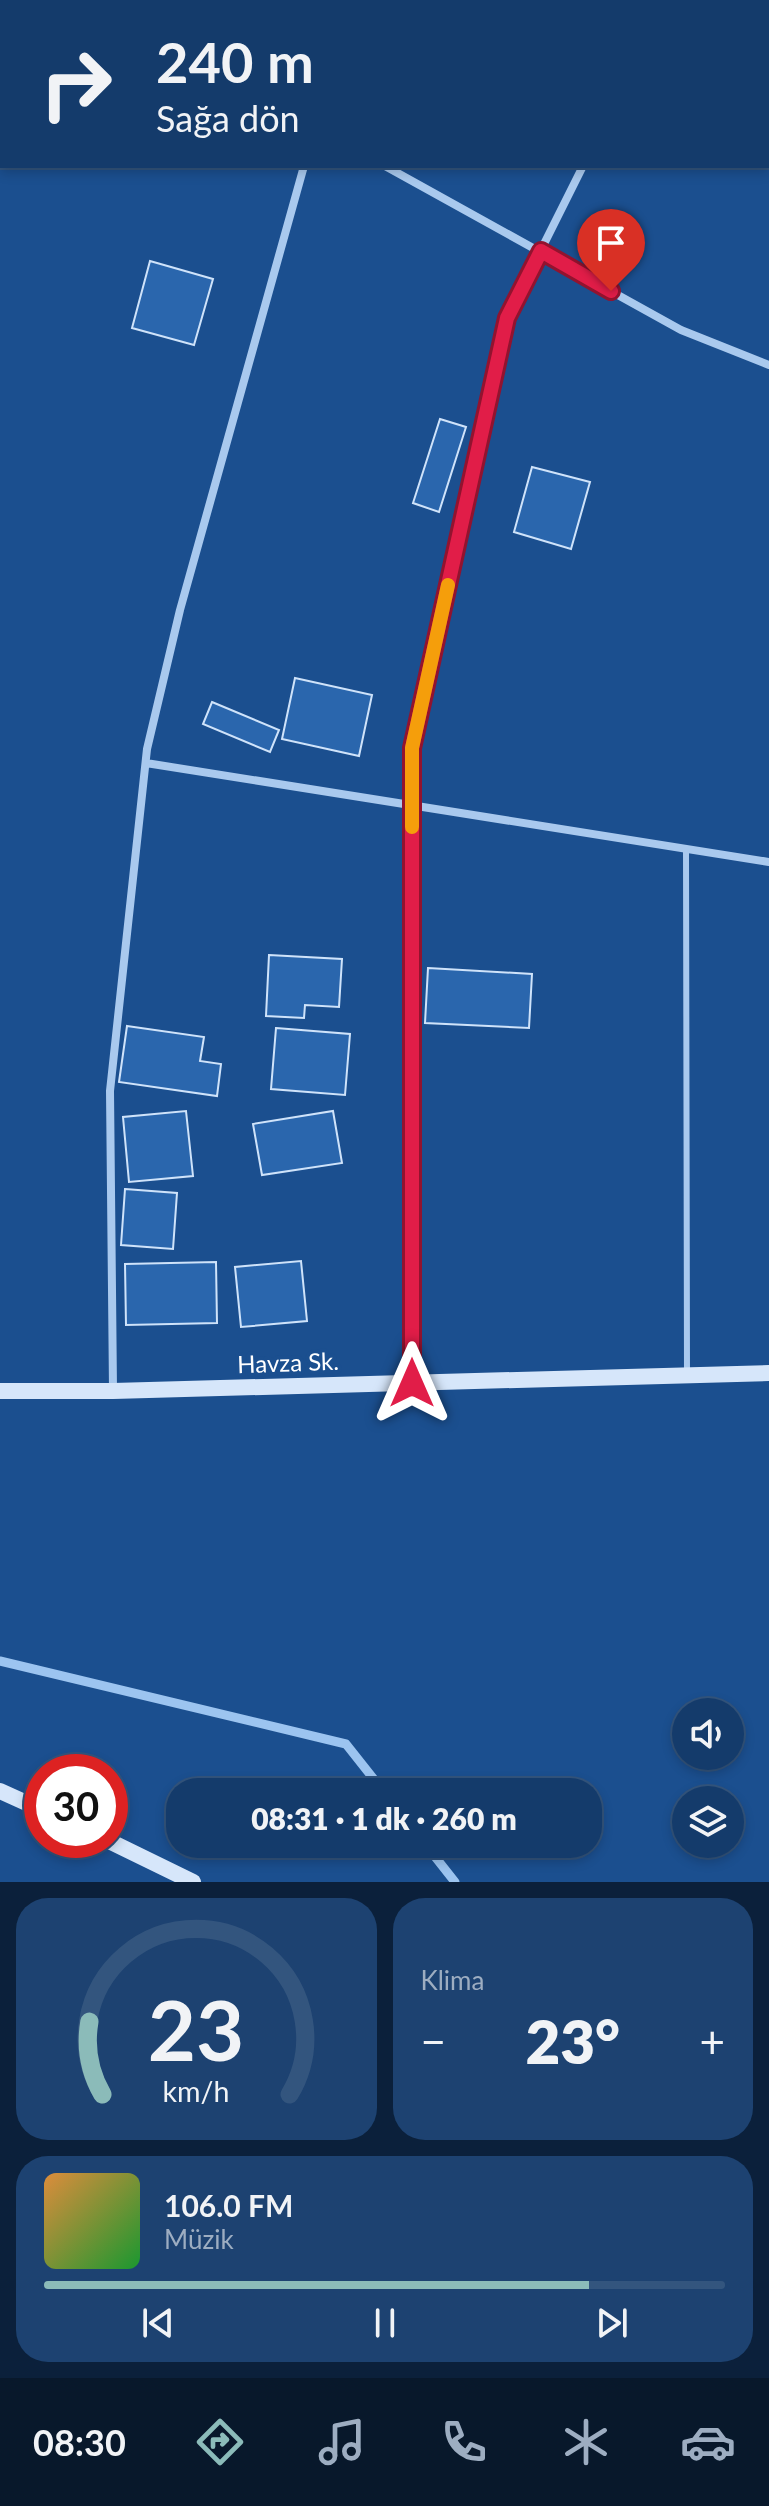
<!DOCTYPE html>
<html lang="tr">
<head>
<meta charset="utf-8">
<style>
  :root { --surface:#143b6b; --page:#1d4271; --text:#f1f3f6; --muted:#9dadc1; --line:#33557e; --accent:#8bbbb9 }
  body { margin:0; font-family:Lato,sans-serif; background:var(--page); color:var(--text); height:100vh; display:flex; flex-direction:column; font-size:30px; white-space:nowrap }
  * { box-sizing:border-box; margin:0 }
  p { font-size:26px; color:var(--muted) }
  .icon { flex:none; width:44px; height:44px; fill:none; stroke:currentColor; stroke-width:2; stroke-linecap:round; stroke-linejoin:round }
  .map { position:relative; height:1882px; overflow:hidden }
  .sheet { display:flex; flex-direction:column; gap:16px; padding:16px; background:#0b203b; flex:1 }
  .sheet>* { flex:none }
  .hud { position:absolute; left:0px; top:0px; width:770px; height:168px; box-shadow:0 4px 12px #0003,0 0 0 2px var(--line); background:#143b6b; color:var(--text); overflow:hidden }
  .tools { position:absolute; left:672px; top:1698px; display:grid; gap:16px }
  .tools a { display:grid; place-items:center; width:72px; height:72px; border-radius:50%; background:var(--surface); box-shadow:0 4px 12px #0003,0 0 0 2px var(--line); font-size:40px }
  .speed { position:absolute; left:24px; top:1754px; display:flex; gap:16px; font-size:40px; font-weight:700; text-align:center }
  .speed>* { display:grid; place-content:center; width:104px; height:104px; border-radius:50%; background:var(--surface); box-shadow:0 4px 12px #0003,0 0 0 2px var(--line); line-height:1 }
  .speed .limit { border:12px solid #d22; background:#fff; color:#111 }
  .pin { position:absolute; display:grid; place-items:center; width:68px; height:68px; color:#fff; margin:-82px -34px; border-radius:50% 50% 50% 0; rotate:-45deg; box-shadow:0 0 8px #0007 }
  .pin .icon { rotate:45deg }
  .me { position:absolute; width:88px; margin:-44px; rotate:0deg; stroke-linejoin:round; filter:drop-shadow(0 0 6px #0008) }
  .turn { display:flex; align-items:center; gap:28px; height:168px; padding:0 24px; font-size:36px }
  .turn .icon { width:104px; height:104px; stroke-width:2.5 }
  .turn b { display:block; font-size:56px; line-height:68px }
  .big { font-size:60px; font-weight:800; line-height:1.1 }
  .sheet .card { flex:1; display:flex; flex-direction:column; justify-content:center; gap:12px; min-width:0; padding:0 28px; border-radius:32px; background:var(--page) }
  .sheet .dial { align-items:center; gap:0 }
  .dial svg { height:208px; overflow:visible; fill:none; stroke:var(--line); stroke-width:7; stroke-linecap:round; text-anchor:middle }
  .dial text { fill:var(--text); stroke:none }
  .song { display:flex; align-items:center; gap:24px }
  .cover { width:96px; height:96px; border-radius:12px; background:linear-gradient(135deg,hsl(30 70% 55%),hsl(130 70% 35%)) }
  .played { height:8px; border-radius:4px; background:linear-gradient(90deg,var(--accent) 80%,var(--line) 80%) }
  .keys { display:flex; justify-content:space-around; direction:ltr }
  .heat { display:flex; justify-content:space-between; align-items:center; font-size:44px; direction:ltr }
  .sheet .tiles { flex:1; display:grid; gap:16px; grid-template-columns:1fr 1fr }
  .card:last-child { grid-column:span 2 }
  .trip { position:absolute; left:166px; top:1778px; width:436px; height:80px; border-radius:32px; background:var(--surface); box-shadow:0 4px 12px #0003,0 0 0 2px var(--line); font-weight:800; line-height:80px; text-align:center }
  .dock { display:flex; height:128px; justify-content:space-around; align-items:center; background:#08182b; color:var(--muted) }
  .dock .icon { width:56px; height:56px }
  .dock .current { color:var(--accent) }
  .dock b { font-size:36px; color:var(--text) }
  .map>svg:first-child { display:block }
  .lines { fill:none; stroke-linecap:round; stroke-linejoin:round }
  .stream { stroke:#9cc4f0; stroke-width:9 }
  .building { fill:#2a66ad; stroke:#cfe3fa; stroke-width:2 }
  .lane { stroke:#a9c9ee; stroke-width:6 }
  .street { stroke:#a9c9ee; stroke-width:8 }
  .secondary { stroke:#d6e6fa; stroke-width:16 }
  .route-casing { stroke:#92132f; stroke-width:20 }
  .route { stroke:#e11d48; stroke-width:14 }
  .slow { stroke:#f59e0b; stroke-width:14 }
  .labels { text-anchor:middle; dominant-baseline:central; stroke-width:8; stroke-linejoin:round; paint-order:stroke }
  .street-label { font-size:24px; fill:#fff; stroke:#1b4f8f }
</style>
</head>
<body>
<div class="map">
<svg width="769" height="1882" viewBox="0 0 769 1882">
  <rect width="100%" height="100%" fill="#1b4f8f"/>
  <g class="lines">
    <path class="stream" d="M0 1661 346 1744 384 1792
      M425 1844 455 1882"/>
  </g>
  <path class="building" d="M537 0H630L535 2Z
    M150 261 213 279 194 345 132 328Z
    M440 419 466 427 439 512 413 503Z
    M532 467 590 482 571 549 514 532Z
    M295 678 372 695 359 756 282 739Z
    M212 702 279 730 270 752 203 724Z
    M269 955 342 959 339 1007 305 1005 304 1018 266 1016Z
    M428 968 532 974 529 1028 425 1023Z
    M127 1026 204 1037 200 1061 221 1064 217 1096 119 1082Z
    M276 1028 350 1034 345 1095 271 1089Z
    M186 1111 193 1176 129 1182 123 1117Z
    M333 1111 342 1163 262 1175 253 1124Z
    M125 1189 177 1193 173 1249 121 1245Z
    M301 1261 307 1321 241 1327 235 1267Z
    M216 1262 217 1323 126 1325 125 1264Z"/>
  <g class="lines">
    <path class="lane" d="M686 849 687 1373"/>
    <path class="street" d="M69 0 73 2
      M382 2 383 0
      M665 2 666 0
      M385 166 681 330 769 365
      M146 763 769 862
      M412 1383V748L507 318 583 166
      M113 1390 110 1091 147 749 180 610 304 166"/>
    <path class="secondary" d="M0 1391H113L769 1373
      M0 1791 42 1810
      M107 1840 193 1882"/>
  </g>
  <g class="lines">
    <g class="route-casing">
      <path id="route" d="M412 1383V748L507 318 541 251 611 291"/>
    </g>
    <use href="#route" class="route"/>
    <path class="slow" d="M412 827V748L448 585"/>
  </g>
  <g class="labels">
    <g class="street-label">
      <text transform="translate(288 1362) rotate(-2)">Havza Sk.</text>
    </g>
  </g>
</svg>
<div class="tools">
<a><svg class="icon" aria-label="sound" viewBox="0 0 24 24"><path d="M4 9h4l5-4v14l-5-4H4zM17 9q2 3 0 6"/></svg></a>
<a><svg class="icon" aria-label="layers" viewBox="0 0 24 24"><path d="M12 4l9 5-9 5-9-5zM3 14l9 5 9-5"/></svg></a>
</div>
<div class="speed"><div class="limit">30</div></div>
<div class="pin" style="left:611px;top:291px;background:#d93025"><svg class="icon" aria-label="arrive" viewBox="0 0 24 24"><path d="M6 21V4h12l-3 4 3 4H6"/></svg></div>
<svg class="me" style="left:412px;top:1383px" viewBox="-20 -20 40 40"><path d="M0-17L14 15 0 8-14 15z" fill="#e11d48" stroke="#fff" stroke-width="4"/></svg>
<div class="trip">08:31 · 1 dk · 260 m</div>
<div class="hud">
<div class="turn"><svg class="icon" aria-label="right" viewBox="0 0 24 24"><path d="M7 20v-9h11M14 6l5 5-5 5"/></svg><div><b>240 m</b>Sağa dön</div></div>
</div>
</div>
<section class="sheet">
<div class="tiles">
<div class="card dial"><svg viewBox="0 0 100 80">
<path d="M14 69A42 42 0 1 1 86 69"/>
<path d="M14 69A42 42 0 0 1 9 41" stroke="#8bbbb9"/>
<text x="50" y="56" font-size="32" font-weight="700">23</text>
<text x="50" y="72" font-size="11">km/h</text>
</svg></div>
<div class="card"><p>Klima</p>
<div class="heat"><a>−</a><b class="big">23°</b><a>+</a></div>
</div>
<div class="card">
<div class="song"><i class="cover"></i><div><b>106.0 FM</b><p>Müzik</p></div></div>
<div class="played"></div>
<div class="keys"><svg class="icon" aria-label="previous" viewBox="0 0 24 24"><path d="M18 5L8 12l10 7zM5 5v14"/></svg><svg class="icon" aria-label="pause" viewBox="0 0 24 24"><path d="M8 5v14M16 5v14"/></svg><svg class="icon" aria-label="next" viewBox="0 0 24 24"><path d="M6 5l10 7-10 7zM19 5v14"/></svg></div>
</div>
</div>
</section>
<nav class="dock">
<b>08:30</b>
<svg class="icon current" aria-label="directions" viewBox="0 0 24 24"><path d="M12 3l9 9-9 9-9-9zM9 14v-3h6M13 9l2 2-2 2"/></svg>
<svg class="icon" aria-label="music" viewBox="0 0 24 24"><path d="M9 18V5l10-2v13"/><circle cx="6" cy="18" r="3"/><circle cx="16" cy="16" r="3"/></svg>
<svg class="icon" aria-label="phone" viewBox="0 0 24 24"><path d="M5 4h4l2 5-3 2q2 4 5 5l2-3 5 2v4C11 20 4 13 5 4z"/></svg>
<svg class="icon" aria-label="climate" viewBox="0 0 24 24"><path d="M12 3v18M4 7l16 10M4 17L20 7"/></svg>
<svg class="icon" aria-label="car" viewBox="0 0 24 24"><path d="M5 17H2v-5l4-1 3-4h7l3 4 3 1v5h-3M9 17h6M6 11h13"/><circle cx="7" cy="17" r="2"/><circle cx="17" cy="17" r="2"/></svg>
</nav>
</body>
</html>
